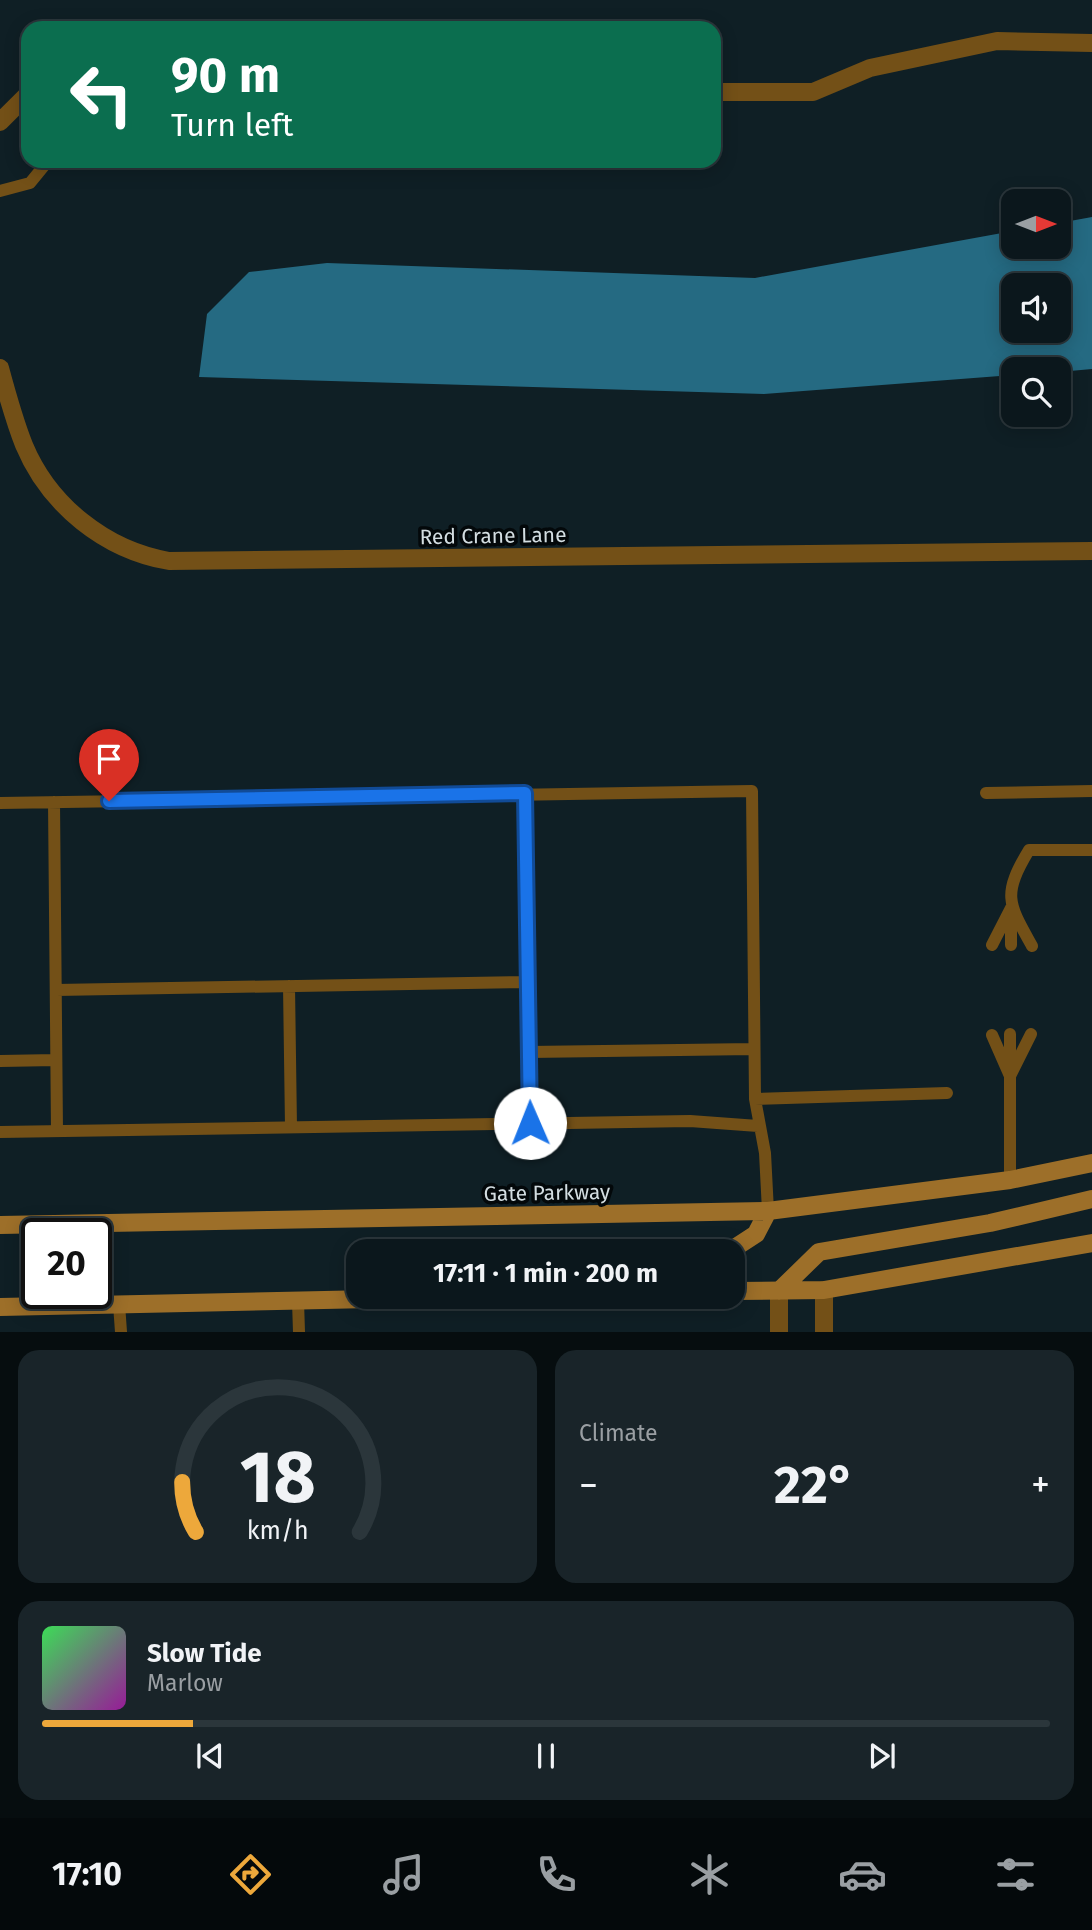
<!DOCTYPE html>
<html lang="en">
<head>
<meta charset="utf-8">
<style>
  :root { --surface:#0b171c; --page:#192429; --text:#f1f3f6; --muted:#9a9fa3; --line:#2b363b; --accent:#eda83b }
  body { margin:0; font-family:"Fira Sans",sans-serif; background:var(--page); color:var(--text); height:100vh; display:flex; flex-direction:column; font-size:26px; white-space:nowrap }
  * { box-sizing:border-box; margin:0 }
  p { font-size:23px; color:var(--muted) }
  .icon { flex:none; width:38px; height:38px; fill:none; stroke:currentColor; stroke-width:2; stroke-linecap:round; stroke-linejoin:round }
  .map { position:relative; height:1332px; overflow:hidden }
  .details { display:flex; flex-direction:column; gap:18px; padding:18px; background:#060d0f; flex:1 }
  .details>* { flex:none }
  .top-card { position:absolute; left:21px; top:21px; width:700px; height:147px; border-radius:21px; box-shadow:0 4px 18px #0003,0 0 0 2px var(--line); background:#0b6e4f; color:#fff; overflow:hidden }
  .needle { width:46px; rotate:90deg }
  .buttons { position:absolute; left:1001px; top:189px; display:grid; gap:14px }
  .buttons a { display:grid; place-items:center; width:70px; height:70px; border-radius:14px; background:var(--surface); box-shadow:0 4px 18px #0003,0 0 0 2px var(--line); font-size:35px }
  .speed { position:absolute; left:21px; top:1218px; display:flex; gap:14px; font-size:35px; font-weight:700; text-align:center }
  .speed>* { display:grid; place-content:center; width:91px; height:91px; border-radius:50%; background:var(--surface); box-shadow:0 4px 18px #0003,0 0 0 2px var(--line); line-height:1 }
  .speed .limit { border:4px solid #111; border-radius:10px; background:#fff; color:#111 }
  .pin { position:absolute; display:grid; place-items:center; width:60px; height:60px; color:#fff; margin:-72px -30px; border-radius:50% 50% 50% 0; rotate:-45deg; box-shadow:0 0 7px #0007 }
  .pin .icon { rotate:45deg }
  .me { position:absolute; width:77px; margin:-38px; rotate:359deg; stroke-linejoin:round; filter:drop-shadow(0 0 5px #0008) }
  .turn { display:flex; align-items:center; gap:24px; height:147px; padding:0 35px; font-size:32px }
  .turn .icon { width:91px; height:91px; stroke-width:2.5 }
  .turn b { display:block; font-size:49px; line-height:60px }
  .big { font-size:52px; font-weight:700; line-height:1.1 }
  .details .tile { flex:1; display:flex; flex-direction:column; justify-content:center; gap:10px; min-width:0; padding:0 24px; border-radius:21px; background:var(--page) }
  .details .dial { align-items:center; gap:0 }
  .dial svg { height:182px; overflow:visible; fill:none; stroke:var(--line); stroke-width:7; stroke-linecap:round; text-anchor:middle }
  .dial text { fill:var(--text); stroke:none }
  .song { display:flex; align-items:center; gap:21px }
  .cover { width:84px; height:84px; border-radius:10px; background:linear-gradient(135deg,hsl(130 70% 55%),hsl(300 70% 35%)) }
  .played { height:7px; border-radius:4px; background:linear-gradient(90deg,var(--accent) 15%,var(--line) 15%) }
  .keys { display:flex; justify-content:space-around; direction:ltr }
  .heat { display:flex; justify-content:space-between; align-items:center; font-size:38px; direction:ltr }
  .details .tiles { flex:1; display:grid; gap:18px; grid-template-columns:1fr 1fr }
  .tile:last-child { grid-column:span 2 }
  .trip { position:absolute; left:346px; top:1239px; width:399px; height:70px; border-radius:21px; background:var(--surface); box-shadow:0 4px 18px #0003,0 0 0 2px var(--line); font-weight:700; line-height:70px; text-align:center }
  .tabs { display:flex; height:112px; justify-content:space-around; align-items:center; background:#04090b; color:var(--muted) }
  .tabs .icon { width:49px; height:49px }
  .tabs .on { color:var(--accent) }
  .tabs b { font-size:32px; color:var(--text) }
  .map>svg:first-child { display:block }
  .water { fill:#256a82; fill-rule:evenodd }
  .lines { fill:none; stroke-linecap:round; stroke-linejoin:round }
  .lane { stroke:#735017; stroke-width:12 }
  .street { stroke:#735017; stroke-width:18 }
  .secondary { stroke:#9d6f29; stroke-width:18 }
  .route-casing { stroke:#114b97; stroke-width:18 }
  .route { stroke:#1a73e8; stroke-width:12 }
  .labels { text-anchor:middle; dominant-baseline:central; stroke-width:7; stroke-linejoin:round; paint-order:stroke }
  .street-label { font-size:21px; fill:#d3dde1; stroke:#03080a }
</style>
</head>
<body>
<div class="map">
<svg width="1092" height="1332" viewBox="0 0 1092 1332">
  <rect width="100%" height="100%" fill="#0f1f25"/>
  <path class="water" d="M1092 217V369L1059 372V369H1013V375L764 394 199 377 207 314 249 272 327 263 755 278 1013 231V247H1059V223ZM1013 285H1059V331H1013Z"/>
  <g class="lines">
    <path class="lane" d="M0 191 30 183 48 161
      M525 793 530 1123
      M986 793 1092 791
      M54 802 57 1131
      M0 803 752 791 755 1099 765 1153 768 1211
      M1011 911V945
      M992 945 1011 908
      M1032 946C1008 903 1002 895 1029 850H1092
      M289 986 291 1127
      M56 990 528 982
      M1010 1034V1072
      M992 1035 1010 1076
      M529 1052 754 1049
      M0 1061 56 1060
      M755 1099 947 1093
      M0 1132 690 1121 758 1126
      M1010 1180V1076L1031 1034
      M298 1301 299 1332
      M119 1304 121 1332"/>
    <path class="street" d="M714 92H813L870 68 997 41 1092 43
      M0 122 28 94
      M0 368C7 394 14 420 24 445 49 505 105 550 169 561L1092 551
      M779 1332V1291
      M824 1332V1290"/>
    <path class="secondary" d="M0 1225 768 1211 1010 1180 1092 1163
      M648 1251 733 1249 756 1234 768 1211
      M733 1291 824 1290 1092 1243
      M779 1291 819 1252 990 1223 1092 1199
      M0 1307 464 1297"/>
  </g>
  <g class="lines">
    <g class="route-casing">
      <path id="route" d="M109 801 525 793 530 1123"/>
    </g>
    <use href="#route" class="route"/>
  </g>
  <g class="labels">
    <g class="street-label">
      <text transform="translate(493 536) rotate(-1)">Red Crane Lane</text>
      <text transform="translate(547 1193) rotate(-1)">Gate Parkway</text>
    </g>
  </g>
</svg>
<div class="buttons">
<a><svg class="needle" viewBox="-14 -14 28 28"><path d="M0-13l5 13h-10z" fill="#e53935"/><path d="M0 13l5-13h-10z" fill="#9a9fa3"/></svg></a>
<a><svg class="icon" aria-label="sound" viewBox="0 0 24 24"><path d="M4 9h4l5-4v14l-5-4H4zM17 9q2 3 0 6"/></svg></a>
<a><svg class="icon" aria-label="search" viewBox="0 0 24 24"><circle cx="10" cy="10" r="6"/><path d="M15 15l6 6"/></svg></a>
</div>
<div class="speed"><div class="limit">20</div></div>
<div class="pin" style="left:109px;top:801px;background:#d93025"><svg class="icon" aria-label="arrive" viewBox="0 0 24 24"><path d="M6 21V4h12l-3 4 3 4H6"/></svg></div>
<svg class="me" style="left:530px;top:1123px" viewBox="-20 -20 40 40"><circle r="19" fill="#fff"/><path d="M0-13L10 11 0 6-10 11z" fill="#1a73e8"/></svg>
<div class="trip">17:11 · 1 min · 200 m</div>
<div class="top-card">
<div class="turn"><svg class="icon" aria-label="left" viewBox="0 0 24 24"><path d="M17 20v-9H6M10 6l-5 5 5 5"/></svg><div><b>90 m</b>Turn left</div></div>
</div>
</div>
<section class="details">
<div class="tiles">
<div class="tile dial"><svg viewBox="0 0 100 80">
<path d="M14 69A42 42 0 1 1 86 69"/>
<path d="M14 69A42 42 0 0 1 8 47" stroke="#eda83b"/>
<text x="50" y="56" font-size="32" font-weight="700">18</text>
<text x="50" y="72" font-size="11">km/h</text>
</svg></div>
<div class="tile"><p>Climate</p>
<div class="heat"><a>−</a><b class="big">22°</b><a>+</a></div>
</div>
<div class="tile">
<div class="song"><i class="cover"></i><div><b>Slow Tide</b><p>Marlow</p></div></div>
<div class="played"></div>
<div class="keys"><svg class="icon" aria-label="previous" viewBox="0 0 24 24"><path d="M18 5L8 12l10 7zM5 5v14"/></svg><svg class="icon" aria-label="pause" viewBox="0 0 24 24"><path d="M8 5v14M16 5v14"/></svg><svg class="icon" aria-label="next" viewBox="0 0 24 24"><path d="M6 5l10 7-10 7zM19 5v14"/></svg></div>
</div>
</div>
</section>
<nav class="tabs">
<b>17:10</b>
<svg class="icon on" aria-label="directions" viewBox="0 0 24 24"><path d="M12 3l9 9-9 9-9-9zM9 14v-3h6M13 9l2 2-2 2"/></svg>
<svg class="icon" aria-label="music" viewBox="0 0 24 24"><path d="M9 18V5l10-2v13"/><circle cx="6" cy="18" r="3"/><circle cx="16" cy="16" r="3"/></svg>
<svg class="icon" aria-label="phone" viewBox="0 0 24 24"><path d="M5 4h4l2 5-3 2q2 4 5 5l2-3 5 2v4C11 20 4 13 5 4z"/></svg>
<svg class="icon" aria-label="climate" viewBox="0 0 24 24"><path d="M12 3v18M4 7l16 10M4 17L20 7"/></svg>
<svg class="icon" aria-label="car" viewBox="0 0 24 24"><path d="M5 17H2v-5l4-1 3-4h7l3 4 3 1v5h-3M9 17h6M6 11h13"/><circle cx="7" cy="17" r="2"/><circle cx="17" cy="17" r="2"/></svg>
<svg class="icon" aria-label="filters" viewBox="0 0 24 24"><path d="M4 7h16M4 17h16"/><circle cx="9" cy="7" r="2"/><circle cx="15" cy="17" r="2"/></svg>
</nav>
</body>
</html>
